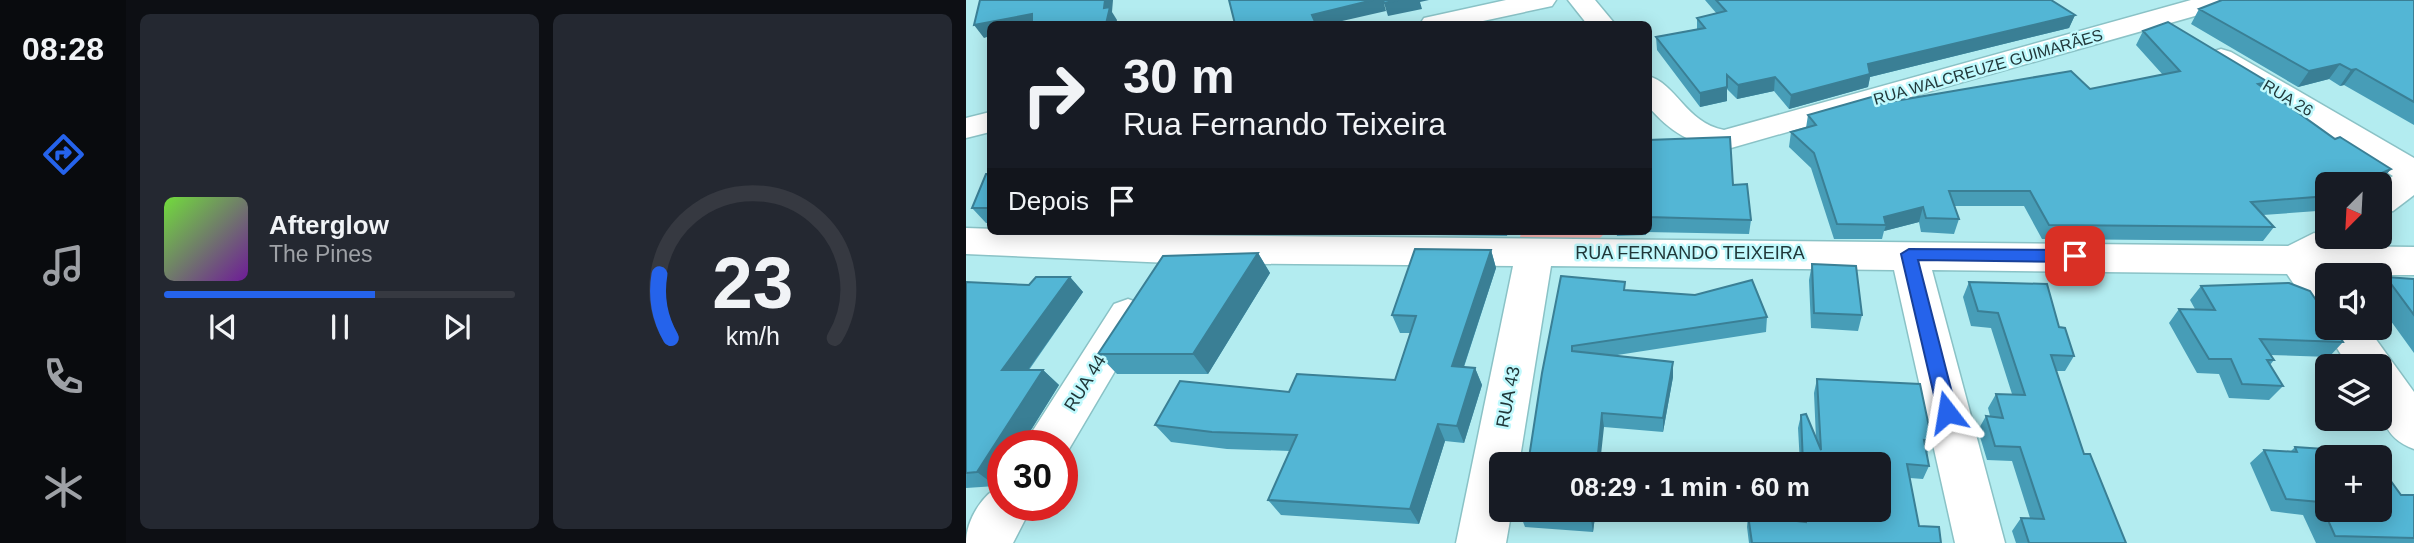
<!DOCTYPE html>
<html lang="pt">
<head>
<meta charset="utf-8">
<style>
  :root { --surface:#171b24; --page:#242831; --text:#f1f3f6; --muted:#9ea1a6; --line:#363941; --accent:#2563eb }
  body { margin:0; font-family:Arial,sans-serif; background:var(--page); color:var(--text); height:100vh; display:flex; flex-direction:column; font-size:26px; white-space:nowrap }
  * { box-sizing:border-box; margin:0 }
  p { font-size:23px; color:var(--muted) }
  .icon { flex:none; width:38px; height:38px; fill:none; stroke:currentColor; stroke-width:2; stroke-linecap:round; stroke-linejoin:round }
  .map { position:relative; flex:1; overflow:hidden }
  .side { display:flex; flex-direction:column; gap:14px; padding:14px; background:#0d0f14; width:840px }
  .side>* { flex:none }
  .top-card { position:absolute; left:21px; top:21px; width:665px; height:214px; border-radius:10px; box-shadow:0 4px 18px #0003; background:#171b24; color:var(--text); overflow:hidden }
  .needle { width:46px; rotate:204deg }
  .buttons { position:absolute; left:1349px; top:172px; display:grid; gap:14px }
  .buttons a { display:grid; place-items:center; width:77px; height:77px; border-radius:10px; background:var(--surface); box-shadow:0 4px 18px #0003; font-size:35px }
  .speed { position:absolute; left:21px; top:430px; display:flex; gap:14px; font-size:35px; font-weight:700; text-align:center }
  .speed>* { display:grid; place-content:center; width:91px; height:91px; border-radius:50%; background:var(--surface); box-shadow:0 4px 18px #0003; line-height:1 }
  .speed .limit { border:10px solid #d22; background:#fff; color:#111 }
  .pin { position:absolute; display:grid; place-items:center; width:60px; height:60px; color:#fff; margin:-30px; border-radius:14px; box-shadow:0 4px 10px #0006 }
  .me { position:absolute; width:77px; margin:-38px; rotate:346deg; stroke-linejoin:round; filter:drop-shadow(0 0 5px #0008) }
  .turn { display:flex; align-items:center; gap:24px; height:147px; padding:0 21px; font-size:32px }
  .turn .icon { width:91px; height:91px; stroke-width:2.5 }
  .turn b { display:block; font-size:49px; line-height:60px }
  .then { display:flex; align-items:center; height:66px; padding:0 21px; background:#0003; gap:14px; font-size:26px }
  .side .card { flex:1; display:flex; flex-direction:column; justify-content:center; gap:10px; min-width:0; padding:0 24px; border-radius:10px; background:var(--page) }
  .side .dial { align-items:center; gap:0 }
  .dial svg { height:182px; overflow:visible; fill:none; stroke:var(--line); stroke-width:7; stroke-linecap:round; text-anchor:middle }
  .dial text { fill:var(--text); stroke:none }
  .song { display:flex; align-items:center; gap:21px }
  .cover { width:84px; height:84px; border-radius:10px; background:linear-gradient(135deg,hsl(100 70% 55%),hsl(280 70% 35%)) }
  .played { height:7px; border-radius:4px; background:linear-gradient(90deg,var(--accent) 60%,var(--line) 60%) }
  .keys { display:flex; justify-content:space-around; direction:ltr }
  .side .tiles { flex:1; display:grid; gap:14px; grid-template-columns:repeat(2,1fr) }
  .trip { position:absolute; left:523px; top:452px; width:402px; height:70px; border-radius:10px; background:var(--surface); box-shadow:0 4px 18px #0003; font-weight:800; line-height:70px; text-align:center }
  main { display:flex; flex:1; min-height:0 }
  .dock { display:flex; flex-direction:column; width:126px; justify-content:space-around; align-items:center; background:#090b0e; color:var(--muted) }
  .dock .icon { width:49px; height:49px }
  .dock .active { color:var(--accent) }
  .dock b { font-size:32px; color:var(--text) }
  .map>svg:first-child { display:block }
  .green { fill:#fbb4b1 }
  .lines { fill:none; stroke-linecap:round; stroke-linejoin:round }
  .minor-casing { stroke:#8ac2c6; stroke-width:3 }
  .minor { fill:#fff; fill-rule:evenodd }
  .wall { fill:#479db7 }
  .shaded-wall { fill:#3a7f95 }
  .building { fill:#53b6d5; stroke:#3a7f95; stroke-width:2 }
  .route { fill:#2563eb; stroke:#184099; stroke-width:2 }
  .labels { text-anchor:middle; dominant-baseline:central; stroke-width:5; stroke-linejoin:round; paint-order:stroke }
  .far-street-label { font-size:16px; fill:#21383a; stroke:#c0f9fd }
  .street-label { font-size:18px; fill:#21383a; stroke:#c0f9fd }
</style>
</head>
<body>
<main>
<nav class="dock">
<b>08:28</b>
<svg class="icon active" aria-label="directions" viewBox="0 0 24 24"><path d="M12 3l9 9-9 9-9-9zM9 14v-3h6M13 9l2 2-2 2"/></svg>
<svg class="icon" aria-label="music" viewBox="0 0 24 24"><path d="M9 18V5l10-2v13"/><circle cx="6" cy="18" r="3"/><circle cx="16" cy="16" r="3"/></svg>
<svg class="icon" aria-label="phone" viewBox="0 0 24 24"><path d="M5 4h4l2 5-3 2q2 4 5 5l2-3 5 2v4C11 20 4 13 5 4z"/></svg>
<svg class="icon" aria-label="climate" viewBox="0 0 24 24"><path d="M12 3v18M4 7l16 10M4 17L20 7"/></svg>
</nav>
<section class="side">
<div class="tiles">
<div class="card">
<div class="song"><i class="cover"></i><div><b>Afterglow</b><p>The Pines</p></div></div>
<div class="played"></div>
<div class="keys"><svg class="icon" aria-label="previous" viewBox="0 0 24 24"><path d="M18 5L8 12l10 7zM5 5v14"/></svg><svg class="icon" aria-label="pause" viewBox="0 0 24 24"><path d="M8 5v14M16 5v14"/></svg><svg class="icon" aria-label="next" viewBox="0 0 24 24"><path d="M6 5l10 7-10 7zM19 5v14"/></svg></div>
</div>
<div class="card dial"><svg viewBox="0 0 100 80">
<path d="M14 69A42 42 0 1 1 86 69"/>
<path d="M14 69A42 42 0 0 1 9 41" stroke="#2563eb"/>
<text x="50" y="56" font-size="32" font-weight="700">23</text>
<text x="50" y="72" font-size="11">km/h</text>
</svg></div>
</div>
</section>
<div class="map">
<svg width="1448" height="543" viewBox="0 0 1448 543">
  <rect width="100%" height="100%" fill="#b3ecf0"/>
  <path class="green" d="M556 231H641L631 241 554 237Z"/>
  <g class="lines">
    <g class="minor-casing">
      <path id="minor" d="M540 0H590L586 6 503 24H454L458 18Z
        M602 0H629L649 24H621Z
        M1225 0H1268L1264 6 758 150C725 144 704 132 682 106V76C710 83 720 123 758 130Z
        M1255 49 1265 52 1448 158V195L1427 211 1414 214V185L1427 176 1245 64 1240 58 1245 52Z
        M24 112V132L0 138V118Z
        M0 228 204 235 1322 246 1348 233 1361 237 1366 246 1448 247V275H1362V318L1348 314 1321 274 966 270 1039 543H989L928 270 585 266 553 464H536V509H546L540 543H490L547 266 204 263 0 254Z
        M162 299 176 304 182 315 96 461V446H57L148 304Z
        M1362 319V327H1401L1448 392V449C1409 435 1414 401 1414 366H1382L1358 327Z
        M37 485V506H66L47 543H0C0 521 16 493 37 485Z"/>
    </g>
    <use href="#minor" class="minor"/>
  </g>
  <path class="wall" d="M739 0H1085L1109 15 1103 28 904 77 902 87 823 109 808 91 771 99 761 89V101L734 107 691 50 690 37 731 29V18L751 14Z
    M1448 0V125L1378 85 1374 86 1363 79 1332 87 1225 24 1233 9Z
    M1177 31 1298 88 1369 139 1425 169 1412 184H1362V206L1351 211 1297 215 1308 227 1297 241 1076 239 1058 206H988L993 219 988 234 955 232 953 222 918 231 916 239H868L845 168 823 147 825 132 840 128 842 115 911 104 1124 89 1197 75 1170 45Z
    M682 140 767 185 785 220 783 234 680 232V235L651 236 650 231H682Z
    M24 174V223H20L6 208Z
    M394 231H414L412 234Z
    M466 231H549L548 232 542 231 541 236 468 235Z
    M525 250 530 268 498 367 509 368 516 385 498 443 479 441 453 524 315 515 302 500 324 451 261 449 205 442 189 425 323 392 429 380 444 333H434L426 315Z
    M292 253 304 273 242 374H151L132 354Z
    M846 264 896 315 892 331 845 328 843 280Z
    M104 277 117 292 63 370H77L93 385 55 446H37V475L30 486 0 488V282L63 285Z
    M1420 277 1448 279V353L1414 306V283Z
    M1003 282 1093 327 1108 356 1099 371H1090L1118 454 1160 543H1050L1046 531 1055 518H1064L1046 461 1021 460 1012 430 1020 416H1024L1022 408 1030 394H1046L1025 328 1005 326 997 297Z
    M1235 286 1377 342 1363 357 1304 355 1308 360 1304 365 1317 386 1303 400 1263 398 1253 374 1231 373 1203 323 1213 309H1229L1224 300Z
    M660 290 801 317 800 332 645 356 707 377 697 432 638 427 576 373Z
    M851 379 966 441 961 453 963 466 957 479 944 478 953 526 975 543H783L781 527 782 515 837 521 836 509H914V464H834L832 428 835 415 850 439 848 393Z
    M1329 447 1435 495H1448V543H1350L1337 515 1305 511 1284 463 1298 450 1324 452Z
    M555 509H630L627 532 559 527 554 514Z"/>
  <path class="shaded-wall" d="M139 0H147L146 12 151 20 150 24H140L138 8Z
    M407 0H417L420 11 363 24H350L346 15Z
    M432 0H463L454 2 456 9 422 16 418 3Z
    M66 14 73 24H24V36L18 38 8 25Z
    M1109 15 1103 28 904 77 902 87 823 109 825 95 902 64Z
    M1374 64 1363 79 1332 87 1343 71Z
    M1390 69 1378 85 1374 86 1385 70Z
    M809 77 808 91 771 99 772 85Z
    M1302 82 1292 96V84Z
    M761 87V101L734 107V93Z
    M1425 169 1412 184H1391Z
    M1362 198V206L1351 211Z
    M957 207 953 222 918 231 920 225 918 217Z
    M525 250 530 268 492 384 486 366Z
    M292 253 304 273 242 374 227 354Z
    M104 277 117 292 52 384 36 370Z
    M707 362V377L697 432V418Z
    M509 368 516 385 498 443 491 426Z
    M77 370 93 385 55 446H37V475L30 486 11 472Z
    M636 413 638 427 634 464H631Z
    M472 424 479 441 453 524 444 509Z
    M626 509H630L627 532 625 520Z"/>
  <path class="building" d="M14 0H139L138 8 144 7 140 24H66V14L8 25Z
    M263 0H407L346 15 350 24H269Z
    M417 0H432L418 3Z
    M750 0H1085L1109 15 902 64 904 74 825 95 809 77 772 85 761 75V87L734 93 690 37 739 28 731 18 760 11Z
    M1256 0H1448V102L1390 69 1385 70 1374 64 1343 71 1233 9Z
    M1202 22 1302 82 1292 84 1369 139 1374 137 1425 169 1391 184H1362V196L1285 202 1308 227 1083 225 1064 191H983L993 219 960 218 957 207 918 217 920 225 871 224 848 153 825 132 850 125 842 115 909 96 911 104 1105 71 1124 89 1214 71 1177 31Z
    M764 137 767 185 781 184 785 220 682 217V140Z
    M20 174H24V208H6Z
    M449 249 525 250 486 366 509 368 491 426 472 424 444 509 302 500 331 435 246 432 189 425 214 381 323 392 331 374 429 380 450 316 426 315Z
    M292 253 227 354H132L197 256Z
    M846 264 890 266 896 315 848 313Z
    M595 276 659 282 658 290 729 295 786 280 801 317 606 346V351L707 362 697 418 636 413 631 464H562L576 373Z
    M70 277H104L36 370H77L11 472 0 473V282L63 285Z
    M1420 277 1448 279V315Z
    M1003 282 1081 284 1093 327 1099 328 1108 356 1085 355 1118 454H1124L1160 543H1063L1055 518 1078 519 1054 447 1029 446 1020 416 1037 418 1030 394 1059 395 1032 313 1012 311Z
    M1323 283 1344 291 1362 318V327H1368L1377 342 1294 339 1308 360H1301L1317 386 1276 384 1265 359H1243L1213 309 1249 310 1235 286Z
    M851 379 954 384 966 441 958 440 963 466 941 464 953 526 973 527 975 543H786L782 515 840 522V509H914V464H837L835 415 840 414 855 450Z
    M1329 447 1403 452 1407 457H1362V509H1414V466L1435 495H1448V538L1369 536 1354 502 1320 499 1298 450 1331 452Z
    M555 509H626L625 520 554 514Z"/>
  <path class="route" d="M943 249 1109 250 1117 256 1109 262 952 260 991 412 988 417H975L972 412 935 254Z"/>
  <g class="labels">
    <g class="far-street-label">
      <text transform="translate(1022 67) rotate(-16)">RUA WALCREUZE GUIMARÃES</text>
      <text transform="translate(1322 98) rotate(31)">RUA 26</text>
    </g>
    <g class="street-label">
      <text x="724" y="253">RUA FERNANDO TEIXEIRA</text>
      <text transform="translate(119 383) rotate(-58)">RUA 44</text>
      <text transform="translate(542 397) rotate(-79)">RUA 43</text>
    </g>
  </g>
</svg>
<div class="buttons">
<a><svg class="needle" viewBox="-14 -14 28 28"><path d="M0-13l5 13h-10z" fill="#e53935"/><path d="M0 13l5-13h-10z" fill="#9ea1a6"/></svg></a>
<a><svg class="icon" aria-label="sound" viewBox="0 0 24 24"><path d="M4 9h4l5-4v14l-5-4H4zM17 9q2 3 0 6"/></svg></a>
<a><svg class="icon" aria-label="layers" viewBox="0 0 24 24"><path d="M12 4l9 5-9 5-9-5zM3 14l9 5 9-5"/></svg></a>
<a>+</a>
</div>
<div class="speed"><div class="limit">30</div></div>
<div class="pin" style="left:1109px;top:256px;background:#d93025"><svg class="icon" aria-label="arrive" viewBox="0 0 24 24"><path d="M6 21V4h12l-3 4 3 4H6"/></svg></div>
<svg class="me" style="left:981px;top:412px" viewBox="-20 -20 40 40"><path d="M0-17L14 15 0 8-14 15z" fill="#2563eb" stroke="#fff" stroke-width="4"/></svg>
<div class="trip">08:29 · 1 min · 60 m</div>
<div class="top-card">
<div class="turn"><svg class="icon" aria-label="right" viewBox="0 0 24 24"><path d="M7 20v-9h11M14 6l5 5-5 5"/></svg><div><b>30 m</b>Rua Fernando Teixeira</div></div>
<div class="then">Depois<svg class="icon" aria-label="arrive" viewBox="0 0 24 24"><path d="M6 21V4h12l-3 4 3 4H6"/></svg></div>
</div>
</div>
</main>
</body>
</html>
